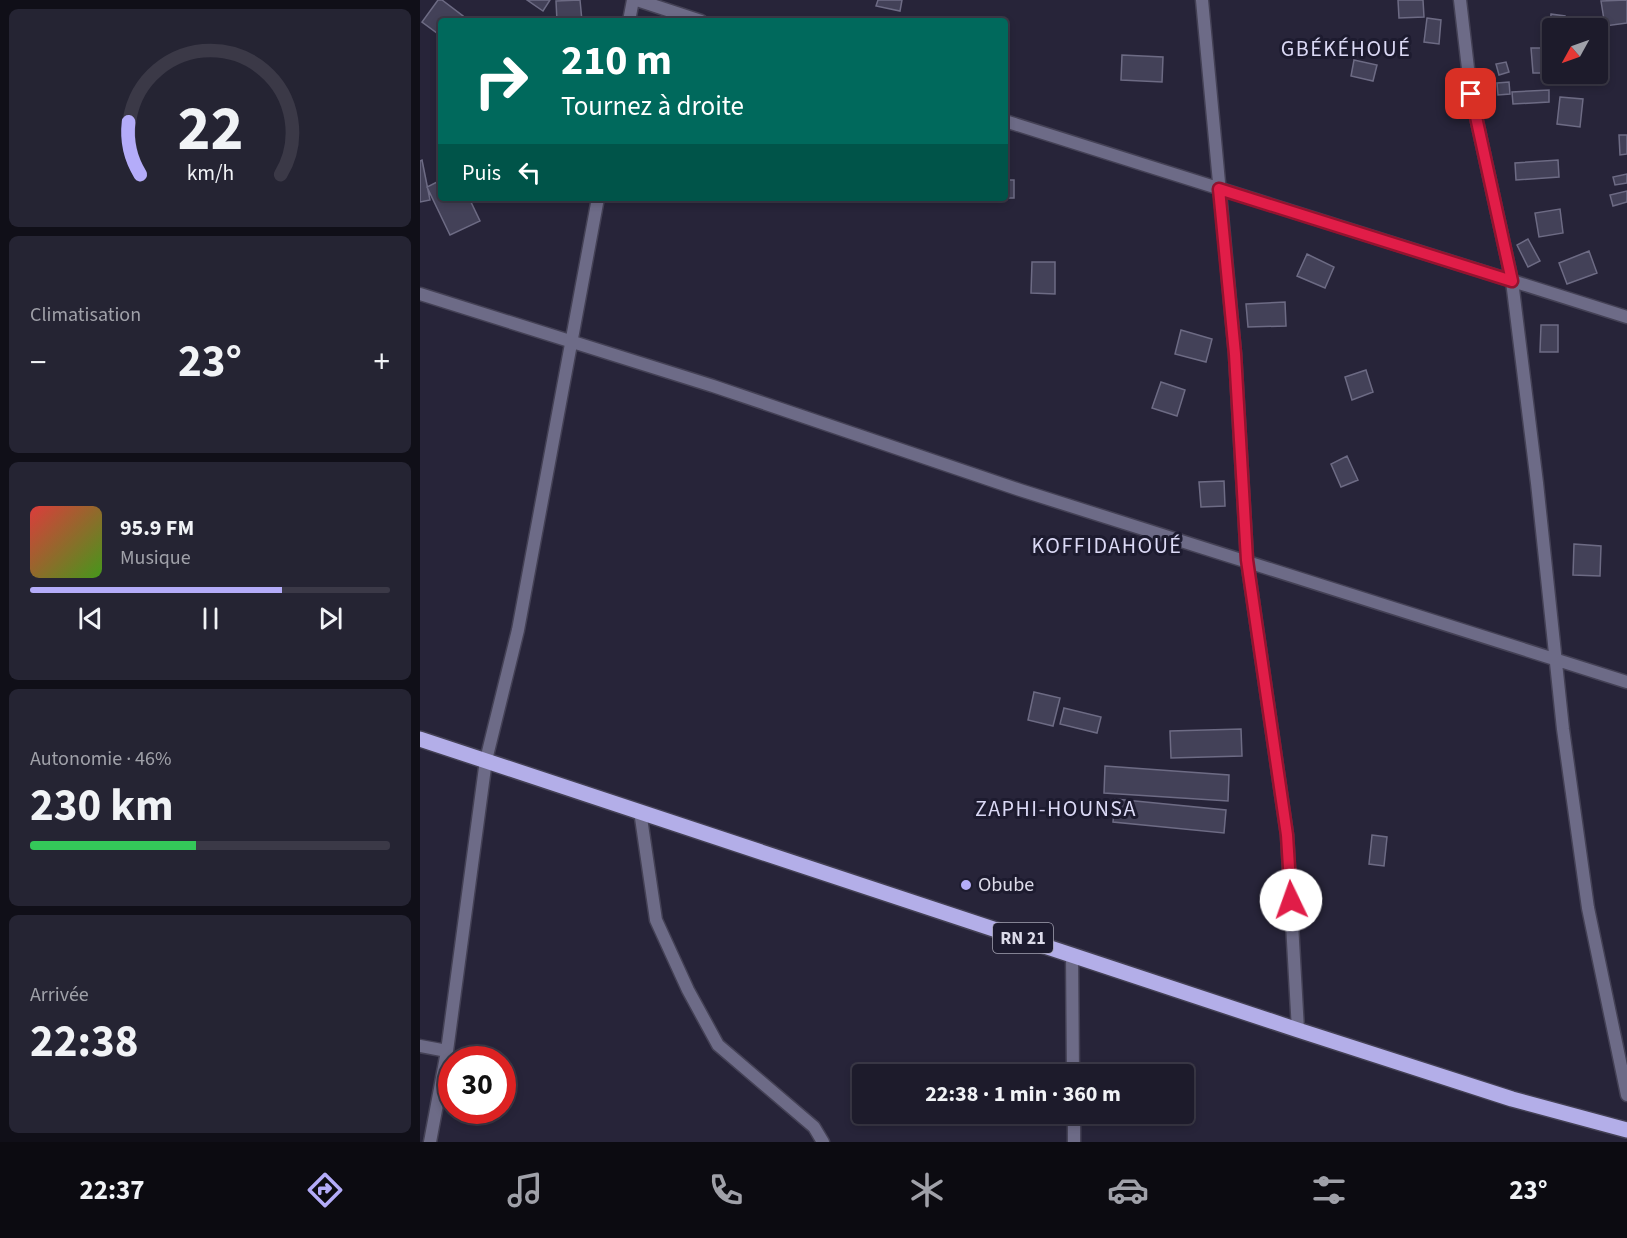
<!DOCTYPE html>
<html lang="fr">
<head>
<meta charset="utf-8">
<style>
  :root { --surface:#1d1b2b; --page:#252433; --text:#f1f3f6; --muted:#a0a1a9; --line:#3b3947; --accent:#b4acf9 }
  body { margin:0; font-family:"Source Sans 3",sans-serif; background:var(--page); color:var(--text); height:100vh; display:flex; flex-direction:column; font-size:22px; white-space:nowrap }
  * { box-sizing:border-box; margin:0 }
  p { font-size:20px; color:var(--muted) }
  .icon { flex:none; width:33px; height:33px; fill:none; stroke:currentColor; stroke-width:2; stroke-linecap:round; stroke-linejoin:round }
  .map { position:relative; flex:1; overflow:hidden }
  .drawer { display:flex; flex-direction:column; gap:9px; padding:9px; background:#100f18; width:420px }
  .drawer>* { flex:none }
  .guide { position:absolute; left:18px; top:18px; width:570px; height:183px; border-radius:6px; box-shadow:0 3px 9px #0003,0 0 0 2px var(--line); background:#00695c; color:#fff; overflow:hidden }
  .needle { width:39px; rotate:230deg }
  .buttons { position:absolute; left:1122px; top:18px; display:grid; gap:12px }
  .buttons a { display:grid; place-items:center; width:66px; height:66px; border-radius:6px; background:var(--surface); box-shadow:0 3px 9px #0003,0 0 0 2px var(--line); font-size:30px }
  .speed { position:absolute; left:18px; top:1046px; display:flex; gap:12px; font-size:30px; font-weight:700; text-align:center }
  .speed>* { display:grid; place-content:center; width:78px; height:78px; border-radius:50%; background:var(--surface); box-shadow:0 3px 9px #0003,0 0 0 2px var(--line); line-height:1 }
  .speed .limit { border:9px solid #d22; background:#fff; color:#111 }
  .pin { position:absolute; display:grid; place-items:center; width:51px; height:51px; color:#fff; margin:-26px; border-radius:12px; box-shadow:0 3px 9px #0006 }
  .me { position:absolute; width:66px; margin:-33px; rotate:357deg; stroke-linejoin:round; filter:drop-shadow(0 0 4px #0008) }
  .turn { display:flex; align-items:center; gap:21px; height:126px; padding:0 24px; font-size:27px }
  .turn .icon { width:78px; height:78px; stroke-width:2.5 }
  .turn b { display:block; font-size:42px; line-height:51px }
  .then { display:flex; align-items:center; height:57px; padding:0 24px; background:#0003; gap:12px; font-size:22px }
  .big { font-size:45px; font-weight:700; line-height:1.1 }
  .drawer .tile { flex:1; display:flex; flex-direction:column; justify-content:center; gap:9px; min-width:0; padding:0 21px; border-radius:9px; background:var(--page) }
  .drawer .dial { align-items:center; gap:0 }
  .dial svg { height:156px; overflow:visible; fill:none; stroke:var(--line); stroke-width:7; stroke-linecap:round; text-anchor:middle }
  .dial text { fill:var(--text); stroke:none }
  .song { display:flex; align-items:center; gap:18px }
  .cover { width:72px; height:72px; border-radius:9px; background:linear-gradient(135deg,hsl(0 70% 55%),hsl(100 70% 35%)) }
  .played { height:6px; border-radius:3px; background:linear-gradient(90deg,var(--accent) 70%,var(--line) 70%) }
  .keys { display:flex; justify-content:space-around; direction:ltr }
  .heat { display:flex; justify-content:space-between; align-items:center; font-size:33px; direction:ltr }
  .charge { height:9px; border-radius:4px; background:linear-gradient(90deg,#34c759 46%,var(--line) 0) }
  .trip { position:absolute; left:432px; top:1064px; width:342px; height:60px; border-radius:6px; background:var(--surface); box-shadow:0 3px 9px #0003,0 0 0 2px var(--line); font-weight:700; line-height:60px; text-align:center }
  .tabs { display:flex; height:96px; justify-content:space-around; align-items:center; background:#0c0b11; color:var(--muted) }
  .tabs .icon { width:42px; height:42px }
  .tabs .on { color:var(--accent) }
  .tabs b { font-size:27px; color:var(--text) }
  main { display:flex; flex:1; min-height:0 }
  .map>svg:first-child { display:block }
  .building { fill:#434158; stroke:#6d6b84; stroke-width:1.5 }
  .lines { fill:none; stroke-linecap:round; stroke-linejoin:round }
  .street-casing { stroke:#444155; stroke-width:15 }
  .primary-casing { stroke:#444155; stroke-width:18 }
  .street { stroke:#6d6b87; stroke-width:12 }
  .primary { stroke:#b3aee8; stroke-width:15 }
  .route-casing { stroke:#92132f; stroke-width:15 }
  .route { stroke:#e11d48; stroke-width:10 }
  .poi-dot { fill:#b4acf9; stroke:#1d1b2f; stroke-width:2 }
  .labels { text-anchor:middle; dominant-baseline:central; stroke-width:6; stroke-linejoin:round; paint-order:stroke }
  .shield { fill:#1d1b2f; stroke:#a3a1b1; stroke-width:1.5 }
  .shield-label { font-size:18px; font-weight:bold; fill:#dcdbe9 }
  .poi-label { font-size:20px; fill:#dcdbe9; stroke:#1d1b2f; text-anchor:start }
  .quarter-label { font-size:22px; letter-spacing:1.5px; fill:#dbd9f5; stroke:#1d1b2f }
</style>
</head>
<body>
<main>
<section class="drawer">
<div class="tile dial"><svg viewBox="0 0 100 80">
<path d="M14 69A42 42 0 1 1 86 69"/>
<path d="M14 69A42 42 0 0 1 8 42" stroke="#b4acf9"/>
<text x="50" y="56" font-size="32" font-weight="700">22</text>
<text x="50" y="72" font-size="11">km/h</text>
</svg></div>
<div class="tile"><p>Climatisation</p>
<div class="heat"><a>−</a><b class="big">23°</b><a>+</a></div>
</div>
<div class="tile">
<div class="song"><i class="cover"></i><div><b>95.9 FM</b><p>Musique</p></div></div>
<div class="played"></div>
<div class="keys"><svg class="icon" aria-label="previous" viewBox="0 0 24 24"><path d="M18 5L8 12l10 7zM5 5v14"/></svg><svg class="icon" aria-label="pause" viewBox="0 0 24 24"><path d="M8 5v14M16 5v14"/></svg><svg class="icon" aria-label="next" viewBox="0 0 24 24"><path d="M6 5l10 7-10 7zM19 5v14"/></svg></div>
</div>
<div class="tile"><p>Autonomie · 46%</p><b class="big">230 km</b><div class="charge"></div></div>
<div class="tile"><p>Arrivée</p><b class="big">22:38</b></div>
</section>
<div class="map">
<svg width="1207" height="1142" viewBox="0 0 1207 1142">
  <rect width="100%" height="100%" fill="#272439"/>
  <path class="building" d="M18 0H22L43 16 39 21H21V36L2 22Z
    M107 0H130L123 11Z
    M160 0 162 21H137L136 1Z
    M458 0H482L480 11 456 6Z
    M978 0H1003L1004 17 979 18Z
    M1207 0V23L1185 26 1181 1Z
    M1131 14 1145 16 1144 28H1132V43H1129Z
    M1007 18 1021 20 1019 44 1004 42Z
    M1111 48H1121L1122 73H1113Z
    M702 55 743 57 742 82 701 80Z
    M1128 57H1132V74H1140L1139 81 1128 80Z
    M934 60 957 65 953 81 931 76Z
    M1086 62 1089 72 1079 75 1076 64Z
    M1089 82 1090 94 1078 95 1077 83Z
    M1129 90V102L1093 104 1092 92Z
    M1140 97 1163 99 1160 127 1137 124Z
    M1199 135H1207V154L1200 155Z
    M2 160 10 200 0 202V161Z
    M1138 160 1139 177 1096 180 1095 163Z
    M1207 174V183L1195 185 1193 177Z
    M21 180V198H49L60 221 30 235 7 187Z
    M585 180H594V198H581H585Z
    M1207 191V202L1193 206 1190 195Z
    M1140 209 1143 233 1119 237 1115 213Z
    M1108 239 1120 261 1108 267 1097 245Z
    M1169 251 1177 273 1147 284 1139 263Z
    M887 254 914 267 905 288 877 276Z
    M612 262H635V294L611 293Z
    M865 302 866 326 828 327 826 304Z
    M1121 325H1138V352H1120Z
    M761 330 792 339 786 362 755 354Z
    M946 370 953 392 932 400 925 377Z
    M741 382 765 390 757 416 732 408Z
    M927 456 938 480 921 487 911 464Z
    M804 481 805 506 781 507 779 482Z
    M1154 544 1181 546 1180 576 1153 575Z
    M614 692 640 698 633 726 608 720Z
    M644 708 681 717 677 733 640 724Z
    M821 729 822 756 751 758 750 731Z
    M685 766 809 775 808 801 684 793Z
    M695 799 806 810 804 833 693 822Z
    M952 835 967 837 964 866 949 864Z"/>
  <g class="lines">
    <g class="street-casing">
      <path id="street" d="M217 0 281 21
        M782 0 815 354 827 560 867 835 878 1030
        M1040 0 1051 94 1092 281 1117 483 1143 729 1168 908 1207 1095
        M209 21 213 0
        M585 121 1207 317
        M0 294 293 386 600 490 1207 682
        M220 811 236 920 268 990 298 1045 394 1127 403 1142
        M652 954 653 1074
        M0 1046 27 1051
        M654 1113V1142
        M10 1142 27 1051 66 760 98 630 178 198"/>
    </g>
    <g class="primary-casing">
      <path id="primary" d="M0 739 878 1030 1092 1099 1207 1130"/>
    </g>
    <use href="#street" class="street"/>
    <use href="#primary" class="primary"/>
  </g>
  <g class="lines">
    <g class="route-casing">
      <path id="route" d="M871 900 867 835 827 560 815 354 799 189 1092 281 1051 94"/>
    </g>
    <use href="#route" class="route"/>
  </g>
  <circle class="poi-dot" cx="546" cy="885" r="6"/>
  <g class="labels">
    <rect class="shield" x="573" y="923" width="60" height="30" rx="4.5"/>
    <g class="shield-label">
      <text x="603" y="938">RN 21</text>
    </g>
    <g class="poi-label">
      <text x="558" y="885">Obube</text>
    </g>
    <g class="quarter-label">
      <text x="926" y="49">GBÉKÉHOUÉ</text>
      <text x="687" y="546">KOFFIDAHOUÉ</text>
      <text x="636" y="809">ZAPHI-HOUNSA</text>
    </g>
  </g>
</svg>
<div class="buttons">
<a><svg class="needle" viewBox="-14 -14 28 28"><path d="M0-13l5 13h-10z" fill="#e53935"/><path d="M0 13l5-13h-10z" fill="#a0a1a9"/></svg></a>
</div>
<div class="speed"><div class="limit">30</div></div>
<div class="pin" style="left:1051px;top:94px;background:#d93025"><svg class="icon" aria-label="arrive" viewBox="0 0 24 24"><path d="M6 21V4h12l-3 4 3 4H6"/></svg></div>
<svg class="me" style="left:871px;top:900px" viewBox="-20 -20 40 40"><circle r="19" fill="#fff"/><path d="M0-13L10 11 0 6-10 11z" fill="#e11d48"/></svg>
<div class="trip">22:38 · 1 min · 360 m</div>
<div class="guide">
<div class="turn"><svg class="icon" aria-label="right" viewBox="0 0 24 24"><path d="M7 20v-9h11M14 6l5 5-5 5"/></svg><div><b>210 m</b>Tournez à droite</div></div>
<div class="then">Puis<svg class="icon" aria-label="left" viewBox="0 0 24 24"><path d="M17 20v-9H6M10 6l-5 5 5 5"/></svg></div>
</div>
</div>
</main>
<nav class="tabs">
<b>22:37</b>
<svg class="icon on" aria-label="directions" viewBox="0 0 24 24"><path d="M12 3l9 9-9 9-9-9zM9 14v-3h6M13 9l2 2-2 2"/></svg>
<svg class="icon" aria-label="music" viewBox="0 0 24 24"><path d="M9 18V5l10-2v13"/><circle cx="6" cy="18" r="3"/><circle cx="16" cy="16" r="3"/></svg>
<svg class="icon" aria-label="phone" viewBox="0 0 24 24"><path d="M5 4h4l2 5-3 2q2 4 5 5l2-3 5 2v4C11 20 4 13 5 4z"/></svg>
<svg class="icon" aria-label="climate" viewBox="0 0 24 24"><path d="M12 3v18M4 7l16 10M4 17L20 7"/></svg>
<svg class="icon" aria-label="car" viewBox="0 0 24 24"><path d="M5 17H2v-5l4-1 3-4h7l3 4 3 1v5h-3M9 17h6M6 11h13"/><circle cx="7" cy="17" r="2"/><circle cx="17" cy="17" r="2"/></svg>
<svg class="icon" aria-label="filters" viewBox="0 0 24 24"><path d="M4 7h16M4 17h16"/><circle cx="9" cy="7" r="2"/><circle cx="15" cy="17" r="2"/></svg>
<b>23°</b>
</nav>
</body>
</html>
